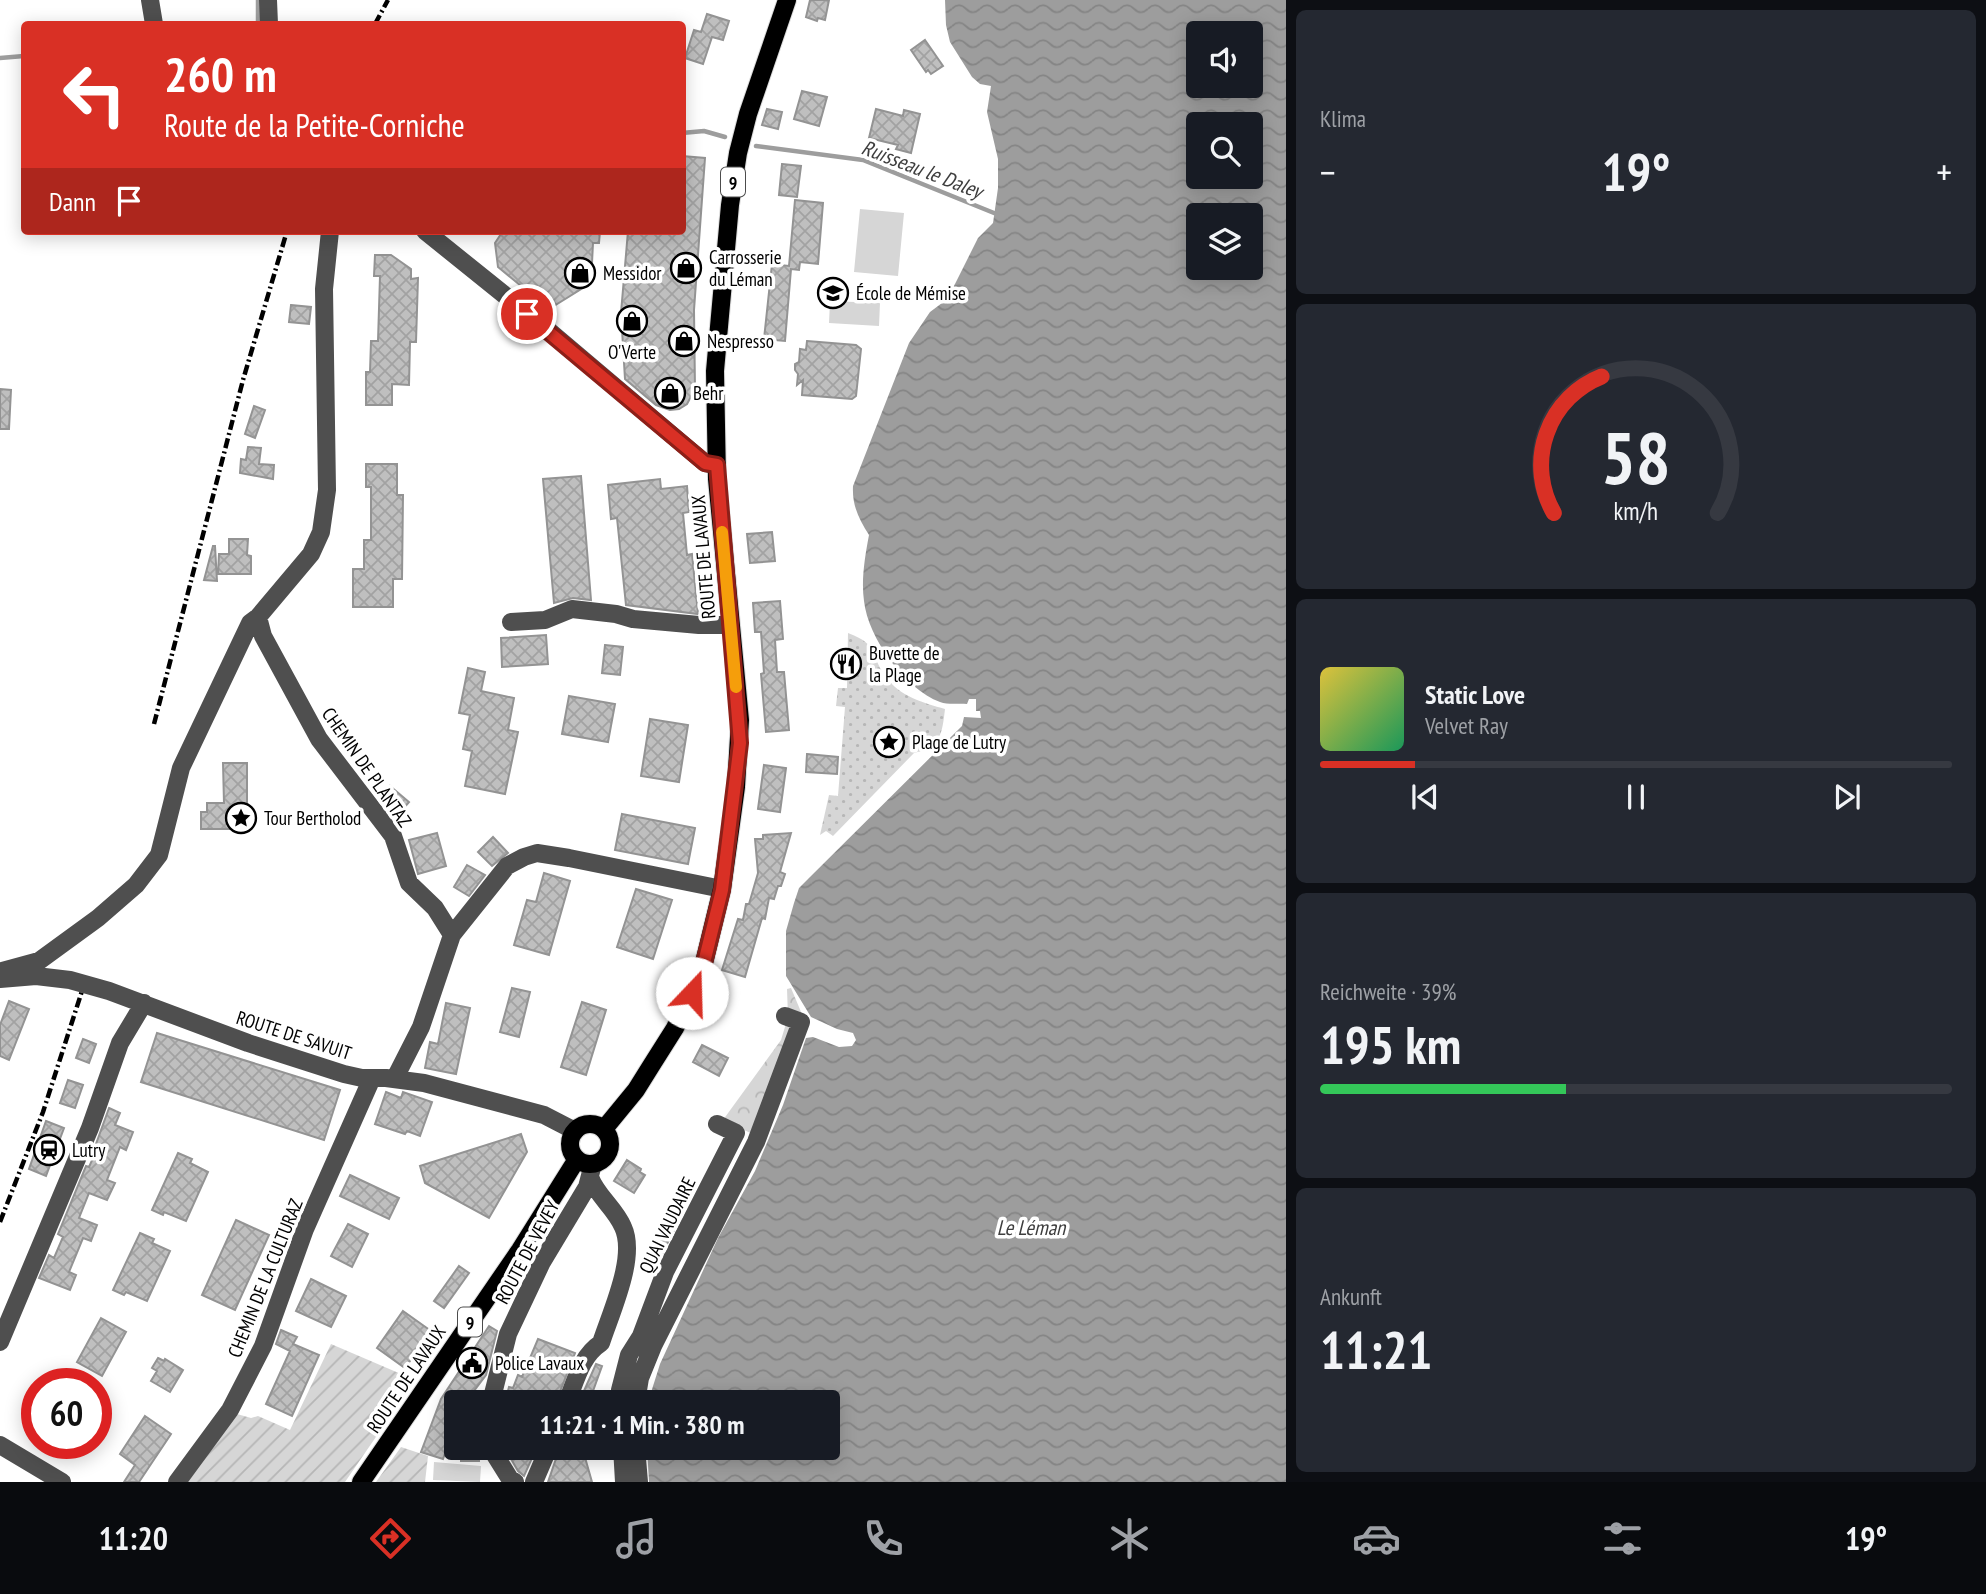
<!DOCTYPE html>
<html lang="de">
<head>
<meta charset="utf-8">
<style>
  :root { --surface:#171b24; --page:#242831; --text:#f1f3f6; --muted:#9ea1a6; --line:#363941; --accent:#d93025 }
  body { margin:0; font-family:"PT Sans Narrow",sans-serif; background:var(--page); color:var(--text); height:100vh; display:flex; flex-direction:column; font-size:26px; white-space:nowrap }
  * { box-sizing:border-box; margin:0 }
  p { font-size:23px; color:var(--muted) }
  .icon { flex:none; width:38px; height:38px; fill:none; stroke:currentColor; stroke-width:2; stroke-linecap:round; stroke-linejoin:round }
  .map { position:relative; flex:1; overflow:hidden }
  .panel { display:flex; flex-direction:column; gap:10px; padding:10px; background:#0d0f14; width:700px }
  .panel>* { flex:none }
  .hud { position:absolute; left:21px; top:21px; width:665px; height:214px; border-radius:7px; box-shadow:0 4px 18px #0003; background:#d93025; color:#fff; overflow:hidden }
  .fabs { position:absolute; left:1186px; top:21px; display:grid; gap:14px }
  .fabs a { display:grid; place-items:center; width:77px; height:77px; border-radius:7px; background:var(--surface); box-shadow:0 4px 18px #0003; font-size:35px }
  .speed { position:absolute; left:21px; top:1368px; display:flex; gap:14px; font-size:35px; font-weight:700; text-align:center }
  .speed>* { display:grid; place-content:center; width:91px; height:91px; border-radius:50%; background:var(--surface); box-shadow:0 4px 18px #0003; line-height:1 }
  .speed .limit { border:10px solid #d22; background:#fff; color:#111 }
  .pin { position:absolute; display:grid; place-items:center; width:60px; height:60px; color:#fff; margin:-30px; border:4px solid #fff; border-radius:50%; box-shadow:0 2px 7px #0007 }
  .me { position:absolute; width:77px; margin:-38px; rotate:21deg; stroke-linejoin:round; filter:drop-shadow(0 0 5px #0008) }
  .turn { display:flex; align-items:center; gap:24px; height:147px; padding:0 28px; font-size:32px }
  .turn .icon { width:91px; height:91px; stroke-width:2.5 }
  .turn b { display:block; font-size:49px; line-height:60px }
  .then { display:flex; align-items:center; height:66px; padding:0 28px; background:#0003; gap:14px; font-size:26px }
  .big { font-size:52px; font-weight:700; line-height:1.1 }
  .panel .card { flex:1; display:flex; flex-direction:column; justify-content:center; gap:10px; min-width:0; padding:0 24px; border-radius:10px; background:var(--page) }
  .panel .dial { align-items:center; gap:0 }
  .dial svg { height:182px; overflow:visible; fill:none; stroke:var(--line); stroke-width:7; stroke-linecap:round; text-anchor:middle }
  .dial text { fill:var(--text); stroke:none }
  .song { display:flex; align-items:center; gap:21px }
  .cover { width:84px; height:84px; border-radius:10px; background:linear-gradient(135deg,hsl(50 70% 55%),hsl(150 70% 35%)) }
  .played { height:7px; border-radius:4px; background:linear-gradient(90deg,var(--accent) 15%,var(--line) 15%) }
  .keys { display:flex; justify-content:space-around; direction:ltr }
  .heat { display:flex; justify-content:space-between; align-items:center; font-size:38px; direction:ltr }
  .charge { height:10px; border-radius:5px; background:linear-gradient(90deg,#34c759 39%,var(--line) 0) }
  .trip { position:absolute; left:444px; top:1390px; width:396px; height:70px; border-radius:7px; background:var(--surface); box-shadow:0 4px 18px #0003; font-weight:700; line-height:70px; text-align:center }
  .dock { display:flex; height:112px; justify-content:space-around; align-items:center; background:#090b0e; color:var(--muted) }
  .dock .icon { width:49px; height:49px }
  .dock .on { color:var(--accent) }
  .dock b { font-size:32px; color:var(--text) }
  main { display:flex; flex:1; min-height:0 }
  .map>svg:first-child { display:block }
  .grass { fill:url(#grass-dots) }
  .forest { fill:url(#forest-crowns) }
  .garden { fill:url(#garden-furrows) }
  .pitch { fill:#d6d6d6 }
  .water { fill:url(#water-waves); fill-rule:evenodd }
  .lines { fill:none; stroke-linecap:round; stroke-linejoin:round }
  .stream { stroke:#9d9d9d; stroke-width:4.5 }
  .building { fill:url(#building-cross-hatch); stroke:#939393; stroke-width:2 }
  .major-casing { stroke:#dbdbdb; stroke-width:20 }
  .minor { stroke:#4f4f4f; stroke-width:18 }
  .major { stroke:#000; stroke-width:18 }
  .rail { stroke:#000; stroke-width:4.5; stroke-dasharray:10 3.5 2 3.5; stroke-linecap:butt }
  .route-casing { stroke:#8d1f18; stroke-width:18 }
  .route { stroke:#d93025; stroke-width:12 }
  .slow { stroke:#f59e0b; stroke-width:12 }
  .labels { text-anchor:middle; dominant-baseline:central; stroke-width:7; stroke-linejoin:round; paint-order:stroke }
  .shield { fill:#fff; stroke:#4c4c4c; stroke-width:2 }
  .shield-label { font-size:18px; font-weight:bold; fill:#000 }
  .poi-label { font-size:19px; fill:#000; stroke:#fff; text-anchor:start }
  .street-label { font-size:19px; fill:#000; stroke:#fff }
  .water-label { font-size:21px; font-style:italic; fill:#3e3e3e; stroke:#fff }
</style>
</head>
<body>
<main>
<div class="map">
<svg width="1286" height="1482" viewBox="0 0 1286 1482">
  <defs>
    <pattern id="grass-dots" width="8" height="8" patternUnits="userSpaceOnUse" patternTransform="scale(1.75)"><rect width="8" height="8" fill="#d6d6d6"/><path d="M2 2h.1M6 6h.1" fill="none" stroke="#b6b6b6" stroke-width="1.8" stroke-linecap="round"/></pattern>
    <pattern id="forest-crowns" width="20" height="18" patternUnits="userSpaceOnUse" patternTransform="scale(1.75)"><rect width="20" height="18" fill="#d6d6d6"/><path d="M2 6a3 3 0 1 1 6 0M12 15a3 3 0 1 1 6 0" fill="none" stroke="#b6b6b6"/></pattern>
    <pattern id="garden-furrows" width="10" height="10" patternUnits="userSpaceOnUse" patternTransform="scale(1.75)"><rect width="10" height="10" fill="#d6d6d6"/><path d="M-1 1l2-2M0 10L10 0M9 11l2-2" fill="none" stroke="#b6b6b6"/></pattern>
    <pattern id="water-waves" width="16" height="10" patternUnits="userSpaceOnUse" patternTransform="scale(1.75)"><rect width="16" height="10" fill="#9d9d9d"/><path d="M0 5q4-4 8 0t8 0" fill="none" stroke="#858585"/></pattern>
    <pattern id="building-cross-hatch" width="8" height="8" patternUnits="userSpaceOnUse" patternTransform="scale(1.75)"><rect width="8" height="8" fill="#bfbfbf"/><path d="M0 0l8 8M0 8l8-8" fill="none" stroke="#a2a2a2"/></pattern>
  </defs>
  <rect width="100%" height="100%" fill="#fff"/>
  <path class="grass" d="M848 633C880 645 869 654 886 677 899 696 924 703 945 709 942 734 941 747 914 753L833 836 826 831 820 835 829 795 838 796 845 707 836 706 838 688H847Z"/>
  <path class="forest" d="M791 988 804 1019 761 1138 723 1120 781 1040 788 1017 787 989Z"/>
  <path class="garden" d="M331 1344 415 1380 345 1482H185L237 1414 251 1418 258 1416 290 1430Z
    M401 1447 428 1456 425 1482H376Z"/>
  <path class="pitch" d="M860 209 904 213 898 276 854 272Z
    M830 301 880 303 879 326 829 323Z
    M434 1462 481 1466 480 1482 433 1480Z"/>
  <path class="water" d="M945 0H1286V1482H649L647 1447H828V1402H648L660 1364 718 1238 755 1171 783 1105 806 1038 813 1037 839 1047 852 1046 856 1040 853 1033 837 1029 811 1017 786 976V931L794 903 799 888 809 878 962 726 964 717 981 718 980 711H976V699H969L967 704C959 703 948 705 940 702 905 689 868 638 864 601 861 580 865 556 869 535 859 519 852 506 853 486L909 343 930 312 942 303 955 284 978 238 993 223 998 188V159L987 112 991 86 980 84 972 77 950 42 946 25ZM1199 33H1251V86H1199ZM1199 124H1251V177H1199ZM1199 215H1251V268H1199Z"/>
  <g class="lines">
    <path class="stream" d="M258 0V24
      M0 58 24 56
      M682 133 704 131 725 137
      M756 146 863 160 994 213"/>
  </g>
  <path class="building" d="M810 0H829L825 20 818 18 817 21 806 17Z
    M707 14 729 21 723 40 712 37 703 64 685 58 694 30 701 32Z
    M925 40 943 66 931 74 928 70 926 72 911 50Z
    M802 91 827 97 819 126 794 119Z
    M767 109 782 112 778 129 762 125Z
    M876 109 903 116 904 110 920 114 911 153 896 149 898 145 869 138Z
    M682 156 705 158 694 310 695 389 687 404 679 409 670 410 656 405 625 379 621 313 628 231H682Z
    M782 164 801 166 797 197 779 195Z
    M795 200 823 203 818 264 800 262 799 270 791 269 785 341 764 339 772 264 789 266Z
    M503 231H600L599 243H593L591 283 549 309 498 267 495 243Z
    M375 255H391L411 269V279L418 278 416 342H410L409 385 392 384V405H366V372H370L371 341H378L380 276H374Z
    M291 305 311 307 309 324 289 322Z
    M807 341 856 345 861 349 856 396 852 399 802 395 803 380 797 385 798 374 795 370V364L799 362 800 349 806 350Z
    M0 389 11 390 9 429H0Z
    M254 406 265 410 255 438 245 434Z
    M248 447 261 448 259 464 274 465 273 479 240 473 241 459 246 460Z
    M366 464H397V495H403L402 579H393V607H353V569H364V540H371V487H366Z
    M581 476 591 600 573 598 554 603 543 479Z
    M660 479 661 489 687 486 689 512 683 513 687 555 692 554 698 614 626 605 617 518 611 519 608 485Z
    M772 532 775 561 750 563 747 534Z
    M229 539H248L247 555 251 556V574H218L219 554H229Z
    M213 546H215L217 581 204 580Z
    M780 601 783 639 775 640 777 672H784L789 730 766 732 761 674 764 673 761 632H755L753 603Z
    M546 635 548 664 502 667 501 638Z
    M605 645 623 647 620 675 602 673Z
    M468 668 485 672 481 691 514 698 508 730 518 732 505 794 465 786 472 751 463 749 470 715 459 713Z
    M569 696 615 704 608 742 562 734Z
    M650 719 688 725 679 782 641 776Z
    M807 754 838 757 837 774 806 772Z
    M223 763H247V803L252 810 253 819 249 826 241 829H201V812H207V803H224Z
    M764 765 786 768 780 812 758 809Z
    M390 786 409 802 396 817 379 799Z
    M622 814 695 828 688 864 615 850Z
    M437 833 446 866 418 874 409 840Z
    M791 833 780 872 785 874 781 886H778L774 899 769 898 765 919 762 918 745 977 722 970 738 919 743 920 746 904H749L758 873 755 839H763V835Z
    M493 837 508 853 492 866 478 852Z
    M467 865 485 875 469 896 454 887Z
    M544 873 570 881 549 955 514 945 527 900 536 902Z
    M636 889 672 900 653 959 617 947Z
    M512 988 530 992 519 1037 500 1032Z
    M9 1001 29 1009 9 1060 0 1056V1025Z
    M582 1002 606 1010 586 1075 561 1067Z
    M446 1003 470 1008 456 1074 425 1068 430 1042 438 1044Z
    M157 1033 340 1090 324 1140 141 1082Z
    M83 1039 96 1044 89 1063 76 1058Z
    M702 1045 728 1058 719 1076 693 1062Z
    M68 1080 83 1085 75 1108 60 1103Z
    M386 1092 401 1098 403 1092 432 1102 420 1136 407 1131 405 1134 375 1124Z
    M109 1108 120 1113 115 1125 133 1132 126 1150 120 1147 107 1180 115 1183 107 1200 89 1193 79 1218 97 1225 91 1241 83 1238 69 1272 76 1275 70 1290 39 1278 49 1255 54 1258 63 1237 58 1234 86 1166 89 1167 99 1145 96 1144Z
    M46 1121 64 1128 46 1176 29 1169Z
    M521 1134 527 1152 489 1218 425 1183 420 1166Z
    M178 1153 192 1159 190 1163 208 1172 186 1221 164 1212 163 1215 152 1210Z
    M627 1160 641 1169 640 1172 645 1175 634 1193 614 1181Z
    M350 1175 399 1198 389 1219 340 1196Z
    M665 1218 677 1224 662 1254 650 1248Z
    M236 1220 269 1235 235 1310 202 1295Z
    M348 1224 368 1234 352 1267 331 1256Z
    M140 1233 154 1239 152 1243 170 1251 147 1301 126 1292 124 1295 113 1290Z
    M459 1266 469 1273 444 1308 434 1301Z
    M311 1279 346 1296 331 1327 296 1311Z
    M403 1311 431 1331 405 1368 377 1348Z
    M101 1318 126 1332 102 1376 77 1362Z
    M489 1326 497 1331 486 1375 467 1400 457 1402V1419L443 1459 421 1452 441 1399Z
    M281 1330 297 1337 293 1344 319 1355 292 1416 266 1404 290 1351 276 1344Z
    M538 1339 575 1353 556 1402H505L509 1387 513 1388 518 1375 522 1377Z
    M158 1358 164 1361 165 1359 183 1370 170 1392 151 1381 157 1371 152 1368Z
    M596 1364 602 1366 589 1402H579Z
    M145 1416 171 1434 139 1482H124L135 1465 120 1454Z
    M461 1447H479V1461H461Z
    M504 1447H537L524 1476 518 1471Z
    M560 1447H582L592 1482H548Z"/>
  <g class="lines">
    <g class="major-casing">
      <path id="major" d="M570 1144a20 20 0 1 1 40 0a20 20 0 1 1-40 0Z
        M604 1129 636 1090 651 1066 675 1028 701 975 722 889 736 787 740 720 717 479 715 371 730 205 738 153 748 114 787 0
        M361 1482 520 1250 577 1159"/>
    </g>
    <path class="minor" d="M150 0 154 24
      M268 0 269 24
      M330 231 324 289 327 490 321 532 311 554 258 617 263 636 319 739 393 836 409 883 435 908 452 935 421 1027 395 1078
      M425 231 548 330 705 463 717 465
      M511 622 545 620 572 609 616 614 633 619 699 625H730
      M452 935 507 866 524 857 537 853 569 858 722 889
      M2 971 39 961 98 918 136 885 159 855 181 768 250 623 258 617
      M0 979 36 976 70 980 109 991 248 1043 344 1074 362 1078H386L424 1083 544 1115 575 1131
      M0 1342 90 1128 120 1043 144 1003
      M491 1402 508 1334 542 1262 587 1187 593 1164
      M567 1402C576 1380 581 1356 601 1343 611 1312 637 1257 623 1227 615 1208 597 1196 590 1177
      M620 1402V1390L629 1355 641 1336 665 1272 736 1133 717 1124
      M636 1402 640 1378 653 1346 756 1142 801 1022 785 1016
      M0 1445 62 1482
      M490 1447 510 1479 515 1482
      M622 1447 624 1482
      M636 1447 639 1482
      M177 1482 230 1410 263 1346 305 1229 372 1078
      M534 1482 549 1447"/>
    <use href="#major" class="major"/>
    <path class="rail" d="M375 24 388 0
      M154 724 243 380 287 231
      M0 1222 43 1112 82 991"/>
  </g>
  <g class="lines">
    <g class="route-casing">
      <path id="route" d="M527 314 705 463 717 465 740 743 722 890 701 975 692 993"/>
    </g>
    <use href="#route" class="route"/>
    <path class="slow" d="M722 532 736 687"/>
  </g>
  <defs>
    <g id="shop-ring" transform="scale(1.575)"><circle r="9.5" fill="#fff" stroke="#000" stroke-width="1.5"/><path d="M-5-2.5h2.3a2.7 3.5 0 0 1 5.4 0H5L5.5 6h-11ZM-1.5-2.5h3a1.5 2.3 0 0 0-3 0Z" fill="#000"/></g>
    <g id="school-ring" transform="scale(1.575)"><circle r="9.5" fill="#fff" stroke="#000" stroke-width="1.5"/><path d="M0-5L7-2L0 1L-7-2ZM-4 1L0 2.5L4 1V4Q0 6-4 4Z" fill="#000"/></g>
    <g id="restaurant-ring" transform="scale(1.575)"><circle r="9.5" fill="#fff" stroke="#000" stroke-width="1.5"/><path d="M-5-6h1v4h1v-4h1v4h1v-4h1v5L-1.5 .5V6h-2V.5L-5-1ZM5-6V6H3V1.5H1.5Q1.5-4 5-6Z" fill="#000"/></g>
    <g id="sight-ring" transform="scale(1.575)"><circle r="9.5" fill="#fff" stroke="#000" stroke-width="1.5"/><path d="M0-6L1.8-2.2L6-1.7L2.9 1.2L3.7 5.4L0 3.3L-3.7 5.4L-2.9 1.2L-6-1.7L-1.8-2.2Z" fill="#000"/></g>
    <g id="station-ring" transform="scale(1.575)"><circle r="9.5" fill="#fff" stroke="#000" stroke-width="1.5"/><path d="M-3-6H3Q5-6 5-4V2Q5 4 3 4L4.5 6H3L1.5 4h-3L-3 6H-4.5L-3 4Q-5 4-5 2V-4Q-5-6-3-6ZM-3.5-4v3h7v-3ZM-3.5 1v1.5H-2V1ZM2 1v1.5H3.5V1Z" fill="#000"/></g>
    <g id="civic-ring" transform="scale(1.575)"><circle r="9.5" fill="#fff" stroke="#000" stroke-width="1.5"/><path d="M-.6-6.5H3V-4.5H.6V-3L4-1V1h2V6H-6V1h2V-1L-.6-3ZM-1.2 2.5V6h2.4V2.5Z" fill="#000"/></g>
  </defs>
  <g fill-rule="evenodd">
    <use href="#shop-ring" x="686" y="268"/>
    <use href="#shop-ring" x="580" y="273"/>
    <use href="#school-ring" x="833" y="293"/>
    <use href="#shop-ring" x="632" y="321"/>
    <use href="#shop-ring" x="684" y="341"/>
    <use href="#shop-ring" x="670" y="393"/>
    <use href="#restaurant-ring" x="846" y="664"/>
    <use href="#sight-ring" x="889" y="742"/>
    <use href="#sight-ring" x="241" y="818"/>
    <use href="#station-ring" x="49" y="1150"/>
    <use href="#civic-ring" x="472" y="1363"/>
  </g>
  <g class="labels">
    <g class="shield">
      <rect x="721" y="167.5" width="24" height="29" rx="5"/>
      <rect x="458" y="1307.5" width="24" height="29" rx="5"/>
    </g>
    <g class="shield-label">
      <text x="733" y="182">9</text>
      <text x="470" y="1322">9</text>
    </g>
    <g class="poi-label">
      <text x="709" y="257">Carrosserie<tspan x="709" dy="22">du Léman</tspan></text>
      <text x="603" y="273">Messidor</text>
      <text x="856" y="293">École de Mémise</text>
      <text x="707" y="341">Nespresso</text>
      <text x="632" y="352" text-anchor="middle">O'Verte</text>
      <text x="693" y="393">Behr</text>
      <text x="869" y="653">Buvette de<tspan x="869" dy="22">la Plage</tspan></text>
      <text x="912" y="742">Plage de Lutry</text>
      <text x="264" y="818">Tour Bertholod</text>
      <text x="72" y="1150">Lutry</text>
      <text x="495" y="1363">Police Lavaux</text>
    </g>
    <g class="street-label">
      <text transform="translate(703 557) rotate(-95)">ROUTE DE LAVAUX</text>
      <text transform="translate(367 767) rotate(55)">CHEMIN DE PLANTAZ</text>
      <text transform="translate(294 1035) rotate(18)">ROUTE DE SAVUIT</text>
      <text transform="translate(667 1225) rotate(-64)">QUAI VAUDAIRE</text>
      <text transform="translate(527 1252) rotate(-62)">ROUTE DE VEVEY</text>
      <text transform="translate(265 1278) rotate(-68)">CHEMIN DE LA CULTURAZ</text>
      <text transform="translate(406 1379) rotate(-56)">ROUTE DE LAVAUX</text>
    </g>
    <g class="water-label">
      <text transform="translate(922 169) rotate(21)">Ruisseau le Daley</text>
      <text x="1031" y="1227">Le Léman</text>
    </g>
  </g>
</svg>
<div class="fabs">
<a><svg class="icon" aria-label="sound" viewBox="0 0 24 24"><path d="M4 9h4l5-4v14l-5-4H4zM17 9q2 3 0 6"/></svg></a>
<a><svg class="icon" aria-label="search" viewBox="0 0 24 24"><circle cx="10" cy="10" r="6"/><path d="M15 15l6 6"/></svg></a>
<a><svg class="icon" aria-label="layers" viewBox="0 0 24 24"><path d="M12 4l9 5-9 5-9-5zM3 14l9 5 9-5"/></svg></a>
</div>
<div class="speed"><div class="limit">60</div></div>
<div class="pin" style="left:527px;top:314px;background:#d93025"><svg class="icon" aria-label="arrive" viewBox="0 0 24 24"><path d="M6 21V4h12l-3 4 3 4H6"/></svg></div>
<svg class="me" style="left:692px;top:993px" viewBox="-20 -20 40 40"><circle r="19" fill="#fff"/><path d="M0-13L10 11 0 6-10 11z" fill="#d93025"/></svg>
<div class="trip">11:21 · 1 Min. · 380 m</div>
<div class="hud">
<div class="turn"><svg class="icon" aria-label="left" viewBox="0 0 24 24"><path d="M17 20v-9H6M10 6l-5 5 5 5"/></svg><div><b>260 m</b>Route de la Petite-Corniche</div></div>
<div class="then">Dann<svg class="icon" aria-label="arrive" viewBox="0 0 24 24"><path d="M6 21V4h12l-3 4 3 4H6"/></svg></div>
</div>
</div>
<section class="panel">
<div class="card"><p>Klima</p>
<div class="heat"><a>−</a><b class="big">19°</b><a>+</a></div>
</div>
<div class="card dial"><svg viewBox="0 0 100 80">
<path d="M14 69A42 42 0 1 1 86 69"/>
<path d="M14 69A42 42 0 0 1 35 9" stroke="#d93025"/>
<text x="50" y="56" font-size="32" font-weight="700">58</text>
<text x="50" y="72" font-size="11">km/h</text>
</svg></div>
<div class="card">
<div class="song"><i class="cover"></i><div><b>Static Love</b><p>Velvet Ray</p></div></div>
<div class="played"></div>
<div class="keys"><svg class="icon" aria-label="previous" viewBox="0 0 24 24"><path d="M18 5L8 12l10 7zM5 5v14"/></svg><svg class="icon" aria-label="pause" viewBox="0 0 24 24"><path d="M8 5v14M16 5v14"/></svg><svg class="icon" aria-label="next" viewBox="0 0 24 24"><path d="M6 5l10 7-10 7zM19 5v14"/></svg></div>
</div>
<div class="card"><p>Reichweite · 39%</p><b class="big">195 km</b><div class="charge"></div></div>
<div class="card"><p>Ankunft</p><b class="big">11:21</b></div>
</section>
</main>
<nav class="dock">
<b>11:20</b>
<svg class="icon on" aria-label="directions" viewBox="0 0 24 24"><path d="M12 3l9 9-9 9-9-9zM9 14v-3h6M13 9l2 2-2 2"/></svg>
<svg class="icon" aria-label="music" viewBox="0 0 24 24"><path d="M9 18V5l10-2v13"/><circle cx="6" cy="18" r="3"/><circle cx="16" cy="16" r="3"/></svg>
<svg class="icon" aria-label="phone" viewBox="0 0 24 24"><path d="M5 4h4l2 5-3 2q2 4 5 5l2-3 5 2v4C11 20 4 13 5 4z"/></svg>
<svg class="icon" aria-label="climate" viewBox="0 0 24 24"><path d="M12 3v18M4 7l16 10M4 17L20 7"/></svg>
<svg class="icon" aria-label="car" viewBox="0 0 24 24"><path d="M5 17H2v-5l4-1 3-4h7l3 4 3 1v5h-3M9 17h6M6 11h13"/><circle cx="7" cy="17" r="2"/><circle cx="17" cy="17" r="2"/></svg>
<svg class="icon" aria-label="filters" viewBox="0 0 24 24"><path d="M4 7h16M4 17h16"/><circle cx="9" cy="7" r="2"/><circle cx="15" cy="17" r="2"/></svg>
<b>19°</b>
</nav>
</body>
</html>
